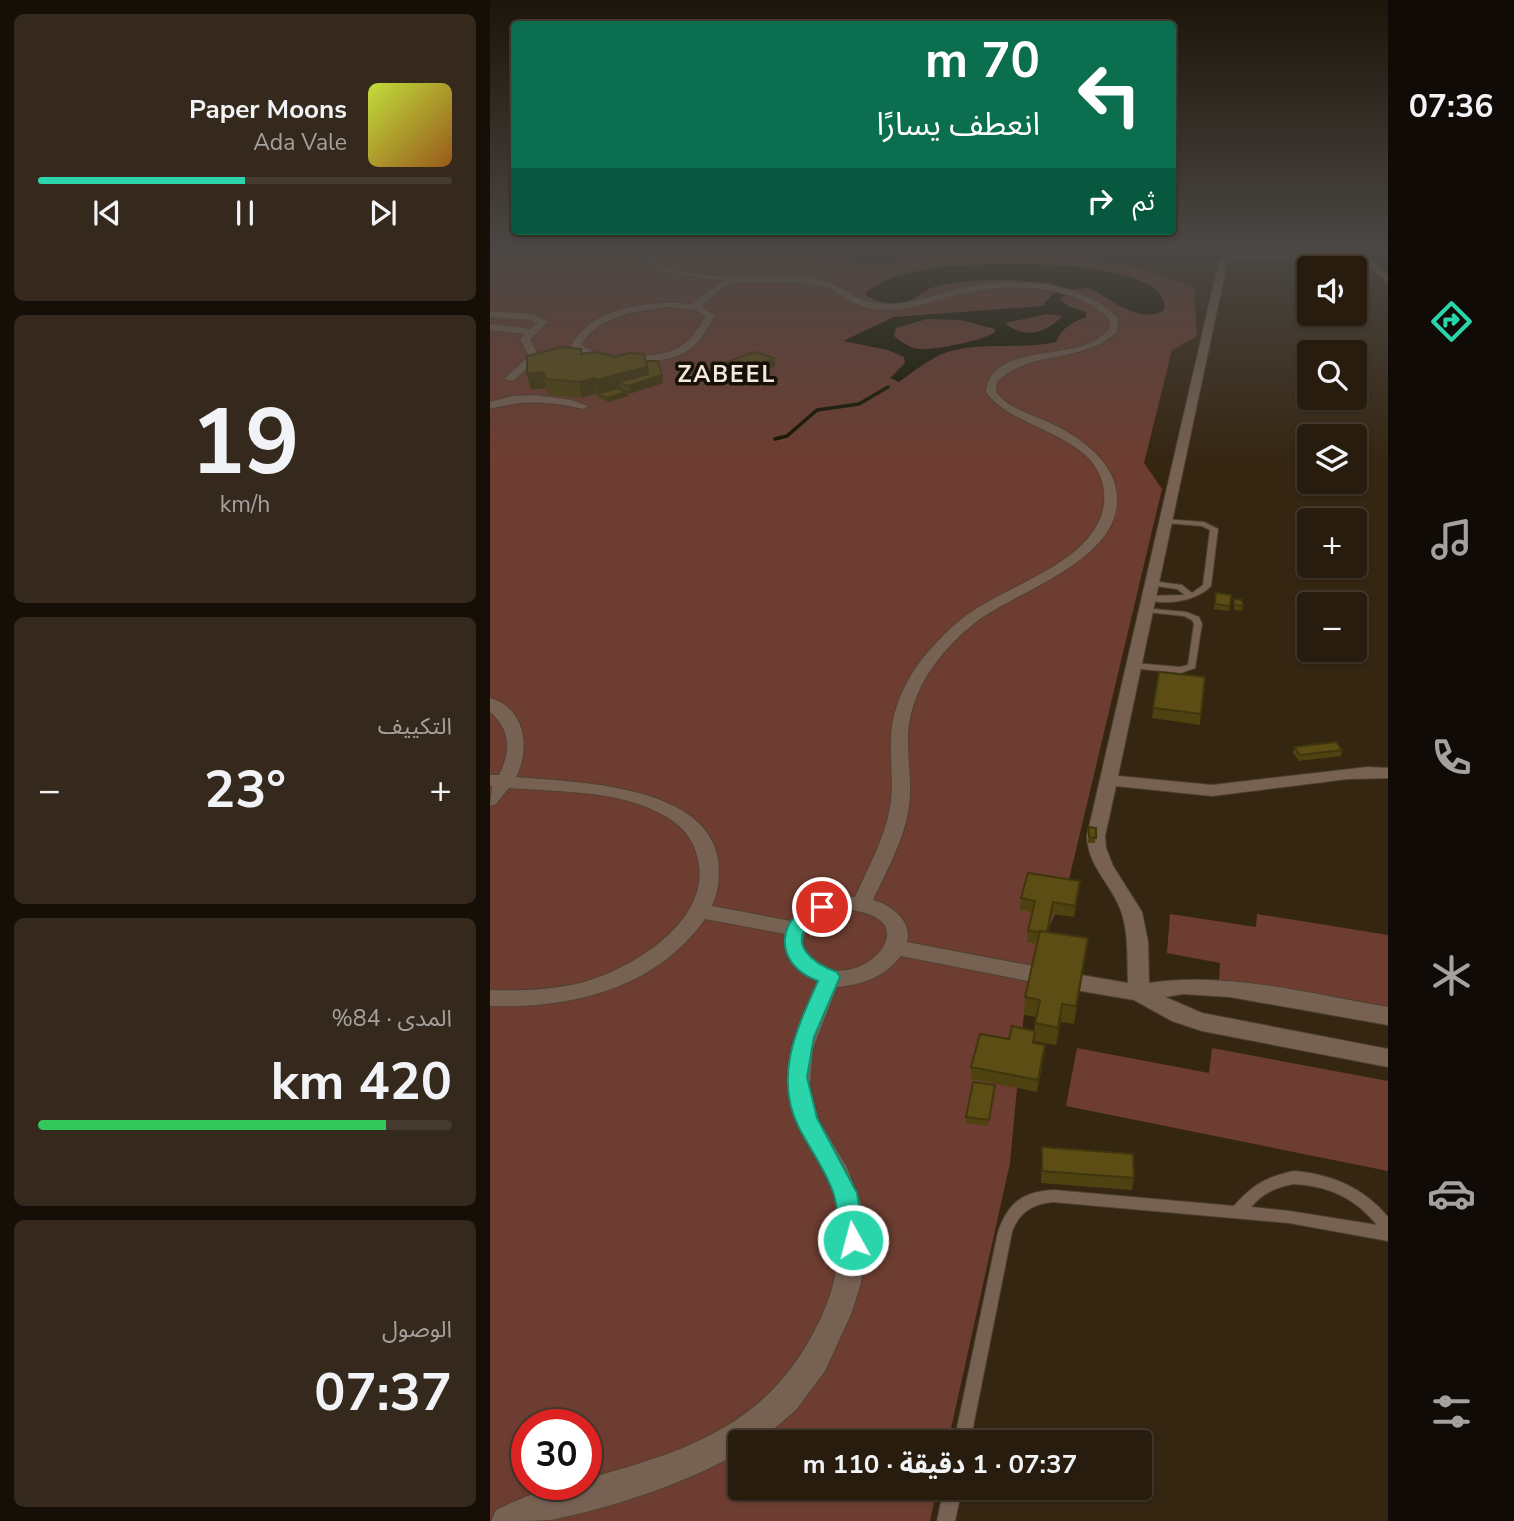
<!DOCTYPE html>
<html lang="ar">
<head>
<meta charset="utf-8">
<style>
  :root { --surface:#281c0e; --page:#34291c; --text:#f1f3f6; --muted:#a5a19e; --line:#443a2e; --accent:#2ad5ac }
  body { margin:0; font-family:"Nunito Sans","Noto Sans Arabic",sans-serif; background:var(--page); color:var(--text); direction:rtl; height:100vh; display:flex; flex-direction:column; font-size:26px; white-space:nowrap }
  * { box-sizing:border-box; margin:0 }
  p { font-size:23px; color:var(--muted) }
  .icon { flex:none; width:38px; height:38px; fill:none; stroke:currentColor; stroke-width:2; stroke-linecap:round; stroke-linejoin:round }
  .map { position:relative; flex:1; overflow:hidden; direction:ltr }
  .drawer { display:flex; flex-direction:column; gap:14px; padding:14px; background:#160f08; width:490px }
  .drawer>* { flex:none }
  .guide { position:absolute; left:21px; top:21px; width:665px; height:214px; border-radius:7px; box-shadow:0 2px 5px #0004,0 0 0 2px var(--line); direction:rtl; background:#0b6e4f; color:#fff; overflow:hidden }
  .fabs { position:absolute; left:807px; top:256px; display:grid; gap:14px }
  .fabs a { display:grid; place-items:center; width:70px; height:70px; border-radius:7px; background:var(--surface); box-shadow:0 2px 5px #0004,0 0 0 2px var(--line); font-size:35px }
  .speed { position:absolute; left:21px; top:1409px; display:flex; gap:14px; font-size:35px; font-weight:700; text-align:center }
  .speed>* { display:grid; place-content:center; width:91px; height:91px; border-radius:50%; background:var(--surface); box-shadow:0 2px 5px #0004,0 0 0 2px var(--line); line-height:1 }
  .speed .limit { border:10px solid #d22; background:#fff; color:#111 }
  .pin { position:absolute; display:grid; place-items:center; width:60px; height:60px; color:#fff; margin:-30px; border:4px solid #fff; border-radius:50%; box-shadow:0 2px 7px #0007 }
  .me { position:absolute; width:77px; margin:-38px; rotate:353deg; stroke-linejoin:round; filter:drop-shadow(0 0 5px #0008) }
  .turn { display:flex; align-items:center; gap:24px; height:147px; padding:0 21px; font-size:32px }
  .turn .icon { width:91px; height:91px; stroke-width:2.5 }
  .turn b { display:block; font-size:49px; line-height:60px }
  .then { display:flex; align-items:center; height:66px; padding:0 21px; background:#0003; gap:14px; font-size:26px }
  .big { font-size:52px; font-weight:700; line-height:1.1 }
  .drawer .tile { flex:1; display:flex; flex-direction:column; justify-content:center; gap:10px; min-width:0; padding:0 24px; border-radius:10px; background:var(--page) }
  .drawer .dial { align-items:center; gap:0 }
  .dial b { font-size:91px; line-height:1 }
  .song { display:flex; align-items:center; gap:21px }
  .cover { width:84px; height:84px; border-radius:10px; background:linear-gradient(135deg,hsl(70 70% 55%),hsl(30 70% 35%)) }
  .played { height:7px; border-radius:4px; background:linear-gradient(90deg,var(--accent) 50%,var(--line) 50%) }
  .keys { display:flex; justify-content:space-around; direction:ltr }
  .heat { display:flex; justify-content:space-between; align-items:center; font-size:38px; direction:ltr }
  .charge { height:10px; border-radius:5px; background:linear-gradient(90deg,#34c759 84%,var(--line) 0) }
  .trip { position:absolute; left:238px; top:1430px; width:424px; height:70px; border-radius:7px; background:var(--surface); box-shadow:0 2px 5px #0004,0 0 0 2px var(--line); font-weight:700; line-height:70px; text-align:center; direction:rtl }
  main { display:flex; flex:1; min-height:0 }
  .dock { display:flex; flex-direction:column; width:126px; justify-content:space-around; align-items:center; background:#100b06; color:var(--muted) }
  .dock .icon { width:49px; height:49px }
  .dock .current { color:var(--accent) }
  .dock b { font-size:32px; color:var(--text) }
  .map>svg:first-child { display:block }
  .green { fill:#6e3d31; fill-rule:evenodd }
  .water { fill:#131500; fill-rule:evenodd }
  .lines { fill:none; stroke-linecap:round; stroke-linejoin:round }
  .stream { stroke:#131500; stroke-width:3.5 }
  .lane-casing { stroke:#50412e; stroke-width:2 }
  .street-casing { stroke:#50412e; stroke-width:2 }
  .lane { fill:#766153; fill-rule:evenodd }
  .street { fill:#766153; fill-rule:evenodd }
  .wall { fill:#4f4211 }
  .shaded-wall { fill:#40360e }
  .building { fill:#5c4d14; stroke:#40360e; stroke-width:2 }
  .route { fill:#2ad5ac; stroke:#1b8a70; stroke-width:2 }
  .labels { text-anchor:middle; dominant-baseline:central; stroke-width:7; stroke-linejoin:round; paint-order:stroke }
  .far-district-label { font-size:23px; font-weight:bold; letter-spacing:2px; fill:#f3e9dd; stroke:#171108 }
</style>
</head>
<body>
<main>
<nav class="dock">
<b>07:36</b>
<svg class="icon current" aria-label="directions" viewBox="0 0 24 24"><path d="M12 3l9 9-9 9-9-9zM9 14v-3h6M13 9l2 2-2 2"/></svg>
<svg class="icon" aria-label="music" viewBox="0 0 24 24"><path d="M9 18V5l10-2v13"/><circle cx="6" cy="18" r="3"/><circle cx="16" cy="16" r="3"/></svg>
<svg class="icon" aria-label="phone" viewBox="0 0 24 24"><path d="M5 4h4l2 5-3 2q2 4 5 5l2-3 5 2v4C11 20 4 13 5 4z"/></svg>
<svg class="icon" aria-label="climate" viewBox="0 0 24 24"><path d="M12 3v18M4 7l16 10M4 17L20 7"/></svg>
<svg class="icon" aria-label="car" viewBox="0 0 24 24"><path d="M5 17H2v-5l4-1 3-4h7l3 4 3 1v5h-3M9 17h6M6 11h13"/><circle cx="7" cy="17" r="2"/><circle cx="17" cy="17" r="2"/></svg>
<svg class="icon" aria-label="filters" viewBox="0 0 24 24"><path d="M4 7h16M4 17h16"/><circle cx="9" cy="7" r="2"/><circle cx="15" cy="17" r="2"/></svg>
</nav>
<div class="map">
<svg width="898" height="1521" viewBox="0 0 898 1521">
  <rect width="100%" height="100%" fill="#352612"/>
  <path class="green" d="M0 248 247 249 336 255 361 262 396 266 427 257 467 254 569 256 648 267 704 287 707 336 682 350 654 463 672 489 576 892 549 947 534 1014 520 1163 458 1442H250V1488H447L440 1521H0ZM37 1424H96V1484H37Z
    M680 914 766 927 767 914 898 935V1008L729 980 730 963 677 953Z
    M587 1048 719 1073 722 1048 898 1081V1171L576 1106Z"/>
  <path class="water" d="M520 263C548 264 682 265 674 310 650 325 619 298 598 287L582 290 570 299 578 306 596 312V317C583 322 571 328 566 342 528 351 482 339 446 357 433 364 421 373 409 382L400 378 415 363 414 357 398 350 353 341 404 317 552 306 561 296 570 290 563 284C525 279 481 277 444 287 432 291 423 302 410 303 396 304 386 303 375 294 405 264 480 265 520 263ZM557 314 572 316C556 333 535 340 515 323ZM437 319 471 320 505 329V332C496 340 441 351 429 349 419 348 412 342 404 336L406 328Z"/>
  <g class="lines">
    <path class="stream" d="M285 439 297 436 327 410 369 404 398 387"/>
    <g class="lane-casing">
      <path id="lane" d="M673 519 714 522 728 529 721 586C707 601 673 607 655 598L659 596 695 595 687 589 659 585 658 583 662 581 692 585 702 593 713 585 720 530 712 526 676 523H673Z
        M653 608 696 612 709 617 712 624 705 668 691 673 641 668 640 666 641 664 644 663 690 667 698 665 704 624 702 620 694 616 656 612H653Z
        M804 1171C841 1174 874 1188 898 1217V1241L799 1223 563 1202C543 1204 529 1212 522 1232L480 1442H464L508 1232C518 1203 532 1192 563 1190L744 1206C763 1184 777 1177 804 1171ZM804 1184C839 1186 865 1198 887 1225L799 1211 761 1207C773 1193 786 1187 804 1184Z
        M454 1488H472L465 1521H447Z"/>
    </g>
    <g class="street-casing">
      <path id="street" d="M151 248H159L162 260C214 289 275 268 330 280 359 287 363 304 399 304 427 304 451 292 477 287 526 277 593 281 628 318L627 332C591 365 542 348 507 382L506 392C518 408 538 413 556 421 583 433 620 456 626 489 638 552 545 585 503 611 486 620 471 634 458 648 434 674 417 707 418 743 418 764 422 785 419 807 414 840 397 870 383 900 401 905 423 921 417 942L543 966 551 968 554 974 551 980 543 982 411 956C393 978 374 984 347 987L323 1049 320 1086 329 1120 357 1167 373 1208 376 1238 371 1283 362 1312 335 1371 306 1410 268 1442H250V1452C198 1483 120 1508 61 1520 42 1521 20 1521 1 1521L6 1510C35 1496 64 1484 96 1484V1479C200 1450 279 1425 329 1322 346 1287 354 1246 347 1208 342 1183 328 1163 315 1141 281 1081 301 1039 328 981 306 973 291 959 295 934L215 919C166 989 80 1009 0 1006V990C30 991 60 990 90 983 138 971 217 924 209 866 206 843 196 828 175 816 131 790 69 792 19 788L6 804 0 806 2 786 0 785V775H9C21 751 21 730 0 712V698C35 707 41 749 26 777 84 782 216 784 228 859 230 876 229 890 222 906L301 921C315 901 342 894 365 897 378 868 394 840 400 808 404 785 400 763 401 739 402 702 422 667 448 641 460 628 474 616 489 607 531 580 620 554 614 491 608 433 523 431 496 392 500 350 562 356 592 346 603 343 611 337 619 329L620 320C587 285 524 283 479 292 451 297 425 311 395 310 363 309 358 295 331 286 322 283 248 280 241 283 230 288 220 299 211 306L225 316C218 328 210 343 197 351 172 367 103 368 81 346 101 306 163 300 202 304L233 281 174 272 156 263ZM176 307 207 310 215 317C209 327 202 339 191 346 169 361 112 360 91 345 104 318 149 310 176 307ZM351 909C360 910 370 911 378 914 432 932 358 999 320 957 299 934 332 914 351 909Z
        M869 253 880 258 898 276V283L873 262 746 260 737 263 628 776 722 785 878 767 898 768V778L858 779 722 796 626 786 615 836 616 848 623 866 652 912 658 942 659 983C738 971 820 994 898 1007V1025L740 997 693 994 675 997 712 1013 898 1049V1067L712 1031 682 1021 644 1000 591 991 583 989 580 983 583 977 591 975 638 983C637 959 639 933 631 911 621 883 598 867 597 836L729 261 746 256 867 257 865 255Z
        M0 311 42 314 58 322 40 339 49 357 23 381 14 379 39 356 30 339 35 334 0 330V324L40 329 47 323 40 320 0 317Z
        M46 395 81 400 98 406 93 409C59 401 33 400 0 409V402L23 396Z"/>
    </g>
    <use href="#lane" class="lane"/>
    <use href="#street" class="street"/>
  </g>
  <path class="wall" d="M692 248H852L850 258Z
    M92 354 125 357 156 361 172 375 173 383 139 394 137 393 138 396 118 402 108 398 107 393 92 398 59 395 56 388 41 390 37 374Z
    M284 358 285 366 253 378 232 372V364Z
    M726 593 741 595 739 611 724 609Z
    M744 599 753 606 752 611 744 610Z
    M669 672 711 714 710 725 662 718Z
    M804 747 852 750 851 756 809 761 803 753Z
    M599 827 606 828 605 843H598Z
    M589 892 584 917 562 914 558 932 598 938 596 956 584 1024 571 1022 566 1045 544 1041V1043L554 1057 547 1092 481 1079V1067L519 1039 544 1031 546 1017 534 1015 535 997 547 944 537 942 538 931 542 912 530 910 531 898Z
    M505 1085 498 1126 476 1123V1117Z
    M552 1147 644 1178 642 1190 551 1183Z"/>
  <path class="shaded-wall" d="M284 358 285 366 253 378 252 370Z
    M157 367 172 375 173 383 139 394 138 386 129 382 130 390 108 394 106 380Z
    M53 372 56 388 41 390 37 374Z
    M105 378 107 393 92 398 89 382Z
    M137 392 138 396 118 402 117 398Z
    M590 881 589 892 584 917 585 906Z
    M563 902 562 914 555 945 556 933Z
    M598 938 596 956 584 1024 586 1006Z
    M572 1004 571 1022 566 1045 568 1028Z
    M555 1045 554 1057 547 1092 548 1080Z"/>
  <path class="building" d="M72 347 91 349V354L104 352 125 357 139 353 154 354 157 367 106 380 105 378 89 382 56 379 53 372 37 374V356Z
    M264 352 284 358 252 370 232 364Z
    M156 361H168L172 375 138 386 129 382 158 374Z
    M127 388 137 392 117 398 108 394Z
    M726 593 741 595 740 606 725 604Z
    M744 599 752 600 753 606 744 605Z
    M669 672 715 677 711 714 663 708Z
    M846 742 852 750 810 755 804 747Z
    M599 827 606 828V838L599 837Z
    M538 873 590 881 585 906 563 902 557 932 550 931V932L538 931 545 901 531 898Z
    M550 931 598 938 586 1006 572 1004 568 1028 545 1023 550 1000 535 997Z
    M522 1026 545 1031 543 1043 555 1045 548 1080 481 1067 490 1034 519 1039Z
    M483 1082 505 1085 499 1120 476 1117Z
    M552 1147 643 1154 644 1178 552 1171Z"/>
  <linearGradient id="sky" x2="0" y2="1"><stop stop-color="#1d150a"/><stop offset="0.54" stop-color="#4b4744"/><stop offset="1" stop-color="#4b4744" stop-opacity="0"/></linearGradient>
  <rect width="898" height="461" fill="url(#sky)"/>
  <path class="route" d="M332 900 339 902 342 907C337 914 330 915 324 920 295 943 324 964 347 972L350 977 324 1037 317 1077 327 1118 367 1193 375 1240 371 1247 363 1251 354 1247C347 1231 349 1212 344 1195 337 1172 320 1149 309 1128 283 1077 307 1028 328 981 281 964 285 914 332 900Z"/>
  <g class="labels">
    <g class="far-district-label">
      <text x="237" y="374">ZABEEL</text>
    </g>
  </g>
</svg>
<div class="fabs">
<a><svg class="icon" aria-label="sound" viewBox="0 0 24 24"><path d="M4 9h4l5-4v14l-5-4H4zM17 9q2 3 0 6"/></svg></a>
<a><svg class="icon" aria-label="search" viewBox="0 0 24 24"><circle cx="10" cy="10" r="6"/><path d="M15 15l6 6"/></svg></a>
<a><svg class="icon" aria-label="layers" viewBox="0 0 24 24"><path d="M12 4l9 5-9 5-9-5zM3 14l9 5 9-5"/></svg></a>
<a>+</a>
<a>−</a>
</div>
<div class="speed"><div class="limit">30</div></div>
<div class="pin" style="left:332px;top:907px;background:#d93025"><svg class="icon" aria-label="arrive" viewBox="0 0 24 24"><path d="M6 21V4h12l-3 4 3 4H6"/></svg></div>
<svg class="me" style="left:363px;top:1240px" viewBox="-20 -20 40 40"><circle r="17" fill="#2ad5ac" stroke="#fff" stroke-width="3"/><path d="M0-11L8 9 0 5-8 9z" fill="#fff"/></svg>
<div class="trip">07:37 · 1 دقيقة · 110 m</div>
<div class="guide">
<div class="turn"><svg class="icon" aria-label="left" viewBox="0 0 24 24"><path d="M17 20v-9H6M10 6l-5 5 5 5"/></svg><div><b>70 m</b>انعطف يسارًا</div></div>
<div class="then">ثم<svg class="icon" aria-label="right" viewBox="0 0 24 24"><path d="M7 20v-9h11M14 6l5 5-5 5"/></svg></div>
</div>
</div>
<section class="drawer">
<div class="tile">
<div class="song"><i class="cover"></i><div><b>Paper Moons</b><p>Ada Vale</p></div></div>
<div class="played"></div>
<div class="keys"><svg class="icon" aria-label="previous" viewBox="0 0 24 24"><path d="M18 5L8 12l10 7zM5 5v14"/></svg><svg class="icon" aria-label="pause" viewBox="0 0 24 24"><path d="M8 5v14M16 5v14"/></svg><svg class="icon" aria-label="next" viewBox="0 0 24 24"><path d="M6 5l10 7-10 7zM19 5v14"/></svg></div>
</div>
<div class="tile dial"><b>19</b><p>km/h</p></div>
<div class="tile"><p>التكييف</p>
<div class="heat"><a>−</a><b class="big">23°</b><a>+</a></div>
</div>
<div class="tile"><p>المدى · 84%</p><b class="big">420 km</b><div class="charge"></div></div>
<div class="tile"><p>الوصول</p><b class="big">07:37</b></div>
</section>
</main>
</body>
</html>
